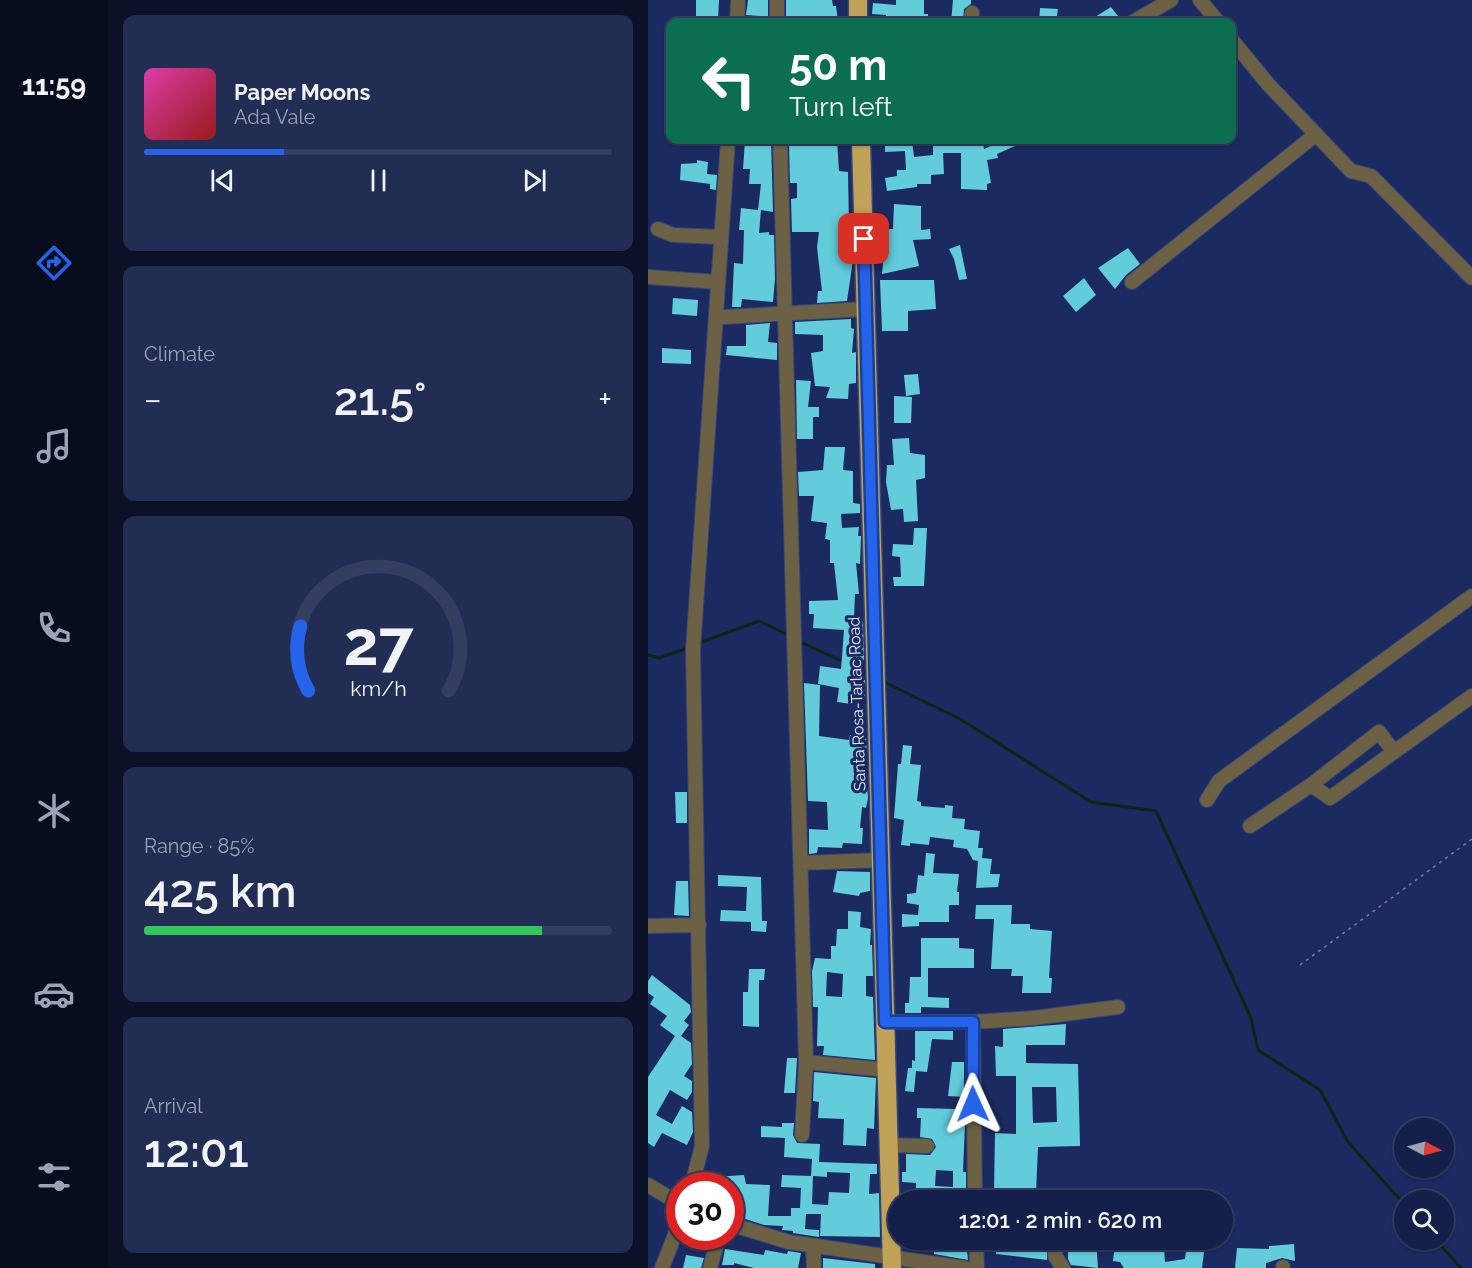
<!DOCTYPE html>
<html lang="en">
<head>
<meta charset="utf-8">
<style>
  :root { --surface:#142049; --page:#212d53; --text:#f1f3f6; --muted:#9da3b4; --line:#333e61; --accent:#2563eb }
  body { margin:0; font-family:Raleway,sans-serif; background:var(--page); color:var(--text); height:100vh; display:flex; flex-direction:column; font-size:22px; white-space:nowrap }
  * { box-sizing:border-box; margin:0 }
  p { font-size:20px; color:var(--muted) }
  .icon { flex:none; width:33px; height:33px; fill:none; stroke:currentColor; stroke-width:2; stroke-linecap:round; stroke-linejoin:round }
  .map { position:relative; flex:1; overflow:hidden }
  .panel { display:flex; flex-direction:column; gap:15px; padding:15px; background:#0b1228; width:540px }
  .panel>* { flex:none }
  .top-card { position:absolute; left:18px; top:18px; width:570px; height:126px; border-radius:12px; box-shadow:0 2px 4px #0004,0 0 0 2px var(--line); background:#0b6e4f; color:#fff; overflow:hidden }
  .needle { width:39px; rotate:96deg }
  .tools { position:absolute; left:746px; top:1118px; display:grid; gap:12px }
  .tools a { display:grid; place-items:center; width:60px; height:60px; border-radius:50%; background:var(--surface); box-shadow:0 2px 4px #0004,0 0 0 2px var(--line); font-size:30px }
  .speed { position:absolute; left:18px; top:1172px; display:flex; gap:12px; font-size:30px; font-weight:700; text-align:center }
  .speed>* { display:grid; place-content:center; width:78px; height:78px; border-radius:50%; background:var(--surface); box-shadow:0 2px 4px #0004,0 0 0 2px var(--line); line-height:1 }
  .speed .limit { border:9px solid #d22; background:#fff; color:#111 }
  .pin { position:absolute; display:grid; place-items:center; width:51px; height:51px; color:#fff; margin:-26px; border-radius:12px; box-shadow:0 3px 9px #0006 }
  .me { position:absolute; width:66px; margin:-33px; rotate:359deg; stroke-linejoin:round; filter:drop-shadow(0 0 4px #0008) }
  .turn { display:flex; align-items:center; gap:21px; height:126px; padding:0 24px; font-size:27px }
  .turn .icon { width:78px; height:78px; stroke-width:2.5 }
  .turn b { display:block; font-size:42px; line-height:51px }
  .big { font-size:45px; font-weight:600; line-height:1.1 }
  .panel .widget { flex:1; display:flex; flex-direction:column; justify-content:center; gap:9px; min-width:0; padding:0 21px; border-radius:12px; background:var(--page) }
  .panel .dial { align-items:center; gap:0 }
  .dial svg { height:156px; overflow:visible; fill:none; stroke:var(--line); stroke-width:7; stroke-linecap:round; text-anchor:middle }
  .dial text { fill:var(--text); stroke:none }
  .song { display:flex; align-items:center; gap:18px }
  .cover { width:72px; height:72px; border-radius:9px; background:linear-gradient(135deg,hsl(320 70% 55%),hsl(0 70% 35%)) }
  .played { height:6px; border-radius:3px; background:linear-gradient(90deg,var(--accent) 30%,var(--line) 30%) }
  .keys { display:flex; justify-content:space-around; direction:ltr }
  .heat { display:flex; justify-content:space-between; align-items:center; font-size:33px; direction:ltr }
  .charge { height:9px; border-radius:4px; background:linear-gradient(90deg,#34c759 85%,var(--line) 0) }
  .trip { position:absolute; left:240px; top:1190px; width:345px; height:60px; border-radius:30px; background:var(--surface); box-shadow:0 2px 4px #0004,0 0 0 2px var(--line); font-weight:600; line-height:60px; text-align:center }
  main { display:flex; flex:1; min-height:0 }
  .tab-bar { display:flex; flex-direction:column; width:108px; justify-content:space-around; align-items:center; background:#080d1d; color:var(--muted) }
  .tab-bar .icon { width:42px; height:42px }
  .tab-bar .current { color:var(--accent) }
  .tab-bar b { font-size:27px; color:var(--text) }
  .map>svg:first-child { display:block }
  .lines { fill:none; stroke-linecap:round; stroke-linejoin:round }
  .stream { stroke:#0a2610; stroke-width:3 }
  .building { fill:#62ccdb; fill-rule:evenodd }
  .minor-casing { stroke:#364577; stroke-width:16 }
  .highway-casing { stroke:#364577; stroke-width:21 }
  .path { stroke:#717da5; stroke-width:1.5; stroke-dasharray:3 4.5; stroke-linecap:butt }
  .minor { stroke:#6c6144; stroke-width:14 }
  .highway { stroke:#c0a258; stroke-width:18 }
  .route-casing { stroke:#184099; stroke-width:15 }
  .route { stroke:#2563eb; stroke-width:10 }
  .labels { text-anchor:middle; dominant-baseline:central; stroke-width:6; stroke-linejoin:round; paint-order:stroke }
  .street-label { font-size:16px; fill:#dfe8fc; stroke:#1b2a61 }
</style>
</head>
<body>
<main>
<nav class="tab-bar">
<b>11:59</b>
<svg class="icon current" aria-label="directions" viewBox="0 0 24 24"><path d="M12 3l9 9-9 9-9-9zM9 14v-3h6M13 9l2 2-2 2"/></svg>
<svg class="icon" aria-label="music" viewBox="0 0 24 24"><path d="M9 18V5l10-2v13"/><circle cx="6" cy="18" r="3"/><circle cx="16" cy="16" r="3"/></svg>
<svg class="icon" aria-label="phone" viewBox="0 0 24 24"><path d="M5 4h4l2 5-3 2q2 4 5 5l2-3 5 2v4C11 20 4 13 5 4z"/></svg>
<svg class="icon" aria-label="climate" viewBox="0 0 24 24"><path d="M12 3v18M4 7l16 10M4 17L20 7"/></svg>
<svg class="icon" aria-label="car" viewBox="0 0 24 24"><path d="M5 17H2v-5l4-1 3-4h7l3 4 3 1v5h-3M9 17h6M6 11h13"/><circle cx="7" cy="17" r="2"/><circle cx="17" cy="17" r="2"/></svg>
<svg class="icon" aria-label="filters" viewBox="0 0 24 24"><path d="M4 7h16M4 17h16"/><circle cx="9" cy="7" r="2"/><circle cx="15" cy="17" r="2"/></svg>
</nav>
<section class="panel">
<div class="widget">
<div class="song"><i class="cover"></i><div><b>Paper Moons</b><p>Ada Vale</p></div></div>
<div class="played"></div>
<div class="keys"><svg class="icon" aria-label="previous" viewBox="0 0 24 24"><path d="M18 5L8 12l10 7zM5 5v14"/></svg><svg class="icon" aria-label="pause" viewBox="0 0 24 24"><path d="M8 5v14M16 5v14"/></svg><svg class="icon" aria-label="next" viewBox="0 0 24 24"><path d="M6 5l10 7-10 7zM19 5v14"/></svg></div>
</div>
<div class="widget"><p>Climate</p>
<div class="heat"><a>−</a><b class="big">21.5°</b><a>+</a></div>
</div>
<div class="widget dial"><svg viewBox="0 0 100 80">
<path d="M14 69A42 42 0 1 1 86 69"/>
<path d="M14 69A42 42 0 0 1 10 36" stroke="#2563eb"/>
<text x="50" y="56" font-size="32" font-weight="700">27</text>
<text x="50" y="72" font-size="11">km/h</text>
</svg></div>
<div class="widget"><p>Range · 85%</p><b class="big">425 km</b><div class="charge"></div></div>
<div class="widget"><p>Arrival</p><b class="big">12:01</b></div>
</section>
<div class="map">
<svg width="824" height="1268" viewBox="0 0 824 1268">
  <rect width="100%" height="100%" fill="#1b2a61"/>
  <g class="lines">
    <path class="stream" d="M150 641 196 662
      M51 643 111 621 142 636
      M0 655 11 658 42 647
      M204 667 220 674
      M234 681 312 719 443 802 508 811 603 1018 610 1050 672 1090 700 1142 756 1204
      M787 1239 813 1268"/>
  </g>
  <path class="building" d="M48 0H71L70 20 48 19Z
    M100 0H120V22H114L111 16 98 15Z
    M138 0H184L185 6H188L190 22H138Z
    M248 0H276V14H280V22H237L238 15 224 14 225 3 248 5Z
    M305 0H323V4L316 9 315 22H303Z
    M463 7 470 16 461 22H439Z
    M392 8 410 9 408 22H391Z
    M97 140H123L125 212 113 210 111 233 121 232V235H126L127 279 125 302 94 299 93 307H84L86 263 95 264 96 230H91L93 208 110 210 113 184H101L102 169H95Z
    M158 140H189L191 171 200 172 201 226H193V235L196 259 205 260 199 301 169 303 170 291H174L169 247 171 232H144L143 199 149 198V183H142L141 144 153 143Z
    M237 140H264L266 157 285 155V140L335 143 336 149 356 140H364L367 146 349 154 350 158 339 160 343 183 339 184V190L313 189V153H295L296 174 283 175V184H269V187L239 191 237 178 249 176V170H258L257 151 237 152Z
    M49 160 60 162 59 174 69 175 68 190 62 189V184L32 180 33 164 49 163Z
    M246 204 273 206V230L282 229 283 239 265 240 271 266 234 274 238 229H245Z
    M312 245 319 279 311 280 306 259 301 249Z
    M480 248 492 264 478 275 467 289 450 268Z
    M436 278 448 295 428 312 415 296Z
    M232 280H286L288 309 260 311V331H234Z
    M25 298 50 300 49 316 24 314Z
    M203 319V328L206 329 204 353 208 352V383L201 384 200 399 178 398 182 387 167 386 163 353 175 351V335L147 334V322Z
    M122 323 120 342 129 343V360L78 355 79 346H98V325Z
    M14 348 43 350V364L14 363Z
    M270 374 272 394 258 396 256 375Z
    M148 380 163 381 160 407H171V417H165V439H149Z
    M246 396 264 397 263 423H246Z
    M261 438 262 453 277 455V478L268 480 270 521 256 522 255 509 243 510 238 482 239 465H246L244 439Z
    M177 447H197L195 470 205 471V503L212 504V513L193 514 194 528 211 527 210 536H213L212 564 208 563 211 594H207L206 619 215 621 216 665H208L206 681 217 680V700H204L203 704 189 702 191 688 170 684 172 666 193 669 196 630 165 628 166 614H161V601L190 600 186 563H182V540L177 539 179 523 163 521 166 496H151L150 472 175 470Z
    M266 528H279L276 586H246L245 577H253L252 557 244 556 245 544 265 545Z
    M156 683 172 685 171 736 201 740 202 735 218 736 219 759H214L211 780H219L220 798 218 808 214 807 212 828H215L214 844 195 843 194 848 170 847 169 853 161 854V829L180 830 179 802 160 801Z
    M255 745 264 746 262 764 273 765 269 801 273 802V806L297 808V805L305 806 304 818 317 819 316 829 332 831 330 848H335L334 858 344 859 342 874H352L350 887 328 888 330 861 325 860 319 849 305 847 306 840 282 837 281 845 262 843V846L253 845 256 820 246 818 250 764H253Z
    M27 792H39V823H28Z
    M278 853 287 854 285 873 311 874 309 892H311V905H301V922H271V926L254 927V914L270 915 271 905 259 903V894L268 893 270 875 276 876Z
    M189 871 222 872V891L212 893 211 896 185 892Z
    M70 875 113 877 114 921H119L118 932 103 931V922L72 921 73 910 98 911 99 887 70 886Z
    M28 881H40L41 916 26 915Z
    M328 905H364L363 924H382V929L404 931 401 978H404L403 993H374L375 976H363L364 969H343L346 919H327Z
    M200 911 213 912 212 927 223 929 222 945H224L225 976H218V996L225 997 227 1060 175 1055 176 1046H169L170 1007H165L164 971 167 958 183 959V946H188L189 929H200ZM179 972 195 974 194 997 178 996Z
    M273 938H311V948L326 949V968H280V997L301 998V1008L273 1007V1013H257V1003H261L262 977H273Z
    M101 969H117L116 980H111V1027L95 1026V992H100Z
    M4 975 42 1005 43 1012 36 1021 41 1025 33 1036 43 1043 44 1064 36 1076 44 1081V1092L39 1100 22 1090 8 1115 24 1124 34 1106 44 1112 45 1132 39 1145 14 1133 6 1147 0 1143V1077L27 1036 12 1025 19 1016 2 1004 6 997 0 993V981Z
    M418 1024 417 1045H378V1063L430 1064 432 1146 390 1147 388 1194 346 1192 347 1133 368 1134V1076H348L347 1046 355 1047V1029ZM384 1087H408L409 1122 385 1123Z
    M267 1031H305V1040L284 1039 279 1072 268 1071 266 1092 257 1091 260 1068H264V1060L267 1061Z
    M139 1058H149L147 1093H136Z
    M304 1062H316V1097L300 1096Z
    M166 1072 228 1078 226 1129 219 1128 218 1146 195 1145 196 1119 170 1118 171 1102 165 1101Z
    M269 1108 309 1109V1124H317L315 1172H318V1197L289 1200V1198L268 1197V1183L254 1182V1172H258V1154L282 1155 288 1147 284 1139 272 1137 273 1118H269ZM288 1170 305 1171V1187L287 1186Z
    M134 1123H146L145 1135 149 1143 172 1144 171 1162 229 1164V1174H222L221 1194 231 1193 232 1237 172 1236 173 1214H158L157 1229 171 1230V1237L145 1233V1231L134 1230 135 1226 116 1225 94 1218V1215H82V1185H66V1177L96 1175 98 1184 122 1185 120 1216H143V1208H152L153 1188 133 1187 134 1175 163 1176 164 1159 136 1157 137 1138 113 1137V1126L134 1127ZM179 1172 202 1173 201 1193 181 1192 180 1205 164 1204 165 1176 179 1177Z
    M299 1239H315V1250L319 1251 320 1260 286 1254V1245H299Z
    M350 1239H399V1260L348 1254Z
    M436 1239H448L450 1268 423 1265 420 1259V1245H436Z
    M476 1239H496L494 1249 516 1248 517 1262 537 1259 538 1250 556 1252 554 1268H476L472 1262 465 1261 467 1244 475 1245Z
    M646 1244 647 1261 634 1258 618 1263V1268H587L589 1248 621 1249V1246Z
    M77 1249 116 1255 117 1250 139 1254 140 1251 153 1253 150 1268H106L86 1263V1265H74Z
    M38 1255 56 1258 53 1268H35Z
    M175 1258 227 1264V1268H175Z"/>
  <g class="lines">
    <g class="minor-casing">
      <path id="minor" d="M129 0V22
        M552 0 570 22
        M89 22 90 0
        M324 22V13
        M485 22 523 0
        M584 40 620 84 703 171 723 176 824 278
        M132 140 158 1062 154 1135
        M10 229 25 235 73 237
        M0 277 70 282
        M484 282 667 135
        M75 317 217 309
        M663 785 731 732 746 752
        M559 800 571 781 824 596
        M602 826 663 785 682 798 824 696
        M153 863 233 860
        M0 926 51 925
        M237 1022H325L327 1200
        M325 1022 386 1018 470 1007
        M158 1062 239 1070
        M241 1145 279 1146
        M0 1185 32 1204
        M44 1185 54 1146 45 650 80 140
        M82 1224 141 1242 317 1268
        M328 1239 329 1268
        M408 1239 407 1256 415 1268
        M165 1246 166 1268
        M635 1267V1268
        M14 1268 32 1222
        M62 1268 71 1236"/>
    </g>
    <g class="highway-casing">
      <path id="highway" d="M210 0V22
        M213 140 244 1268"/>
    </g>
    <path class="path" d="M652 965 824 839"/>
    <use href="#minor" class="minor"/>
    <use href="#highway" class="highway"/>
  </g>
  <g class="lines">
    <g class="route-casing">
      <path id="route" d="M216 239 237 1022H325V1104"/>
    </g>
    <use href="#route" class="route"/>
  </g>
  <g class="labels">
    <g class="street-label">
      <text transform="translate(209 704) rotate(-92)">Santa Rosa-Tarlac Road</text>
    </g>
  </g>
</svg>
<div class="tools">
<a><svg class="needle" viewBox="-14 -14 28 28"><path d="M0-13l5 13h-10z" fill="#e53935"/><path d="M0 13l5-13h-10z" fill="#9da3b4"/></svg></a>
<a><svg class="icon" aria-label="search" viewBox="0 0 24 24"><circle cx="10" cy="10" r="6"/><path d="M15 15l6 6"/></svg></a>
</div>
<div class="speed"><div class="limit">30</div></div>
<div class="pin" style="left:216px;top:239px;background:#d93025"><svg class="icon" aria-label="arrive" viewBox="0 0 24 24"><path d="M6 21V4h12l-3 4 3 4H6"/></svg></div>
<svg class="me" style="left:325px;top:1104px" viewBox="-20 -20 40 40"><path d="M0-17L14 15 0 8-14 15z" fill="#2563eb" stroke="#fff" stroke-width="4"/></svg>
<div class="trip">12:01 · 2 min · 620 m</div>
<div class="top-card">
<div class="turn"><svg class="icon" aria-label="left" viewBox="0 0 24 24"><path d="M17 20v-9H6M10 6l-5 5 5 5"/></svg><div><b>50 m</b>Turn left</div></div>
</div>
</div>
</main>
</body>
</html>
